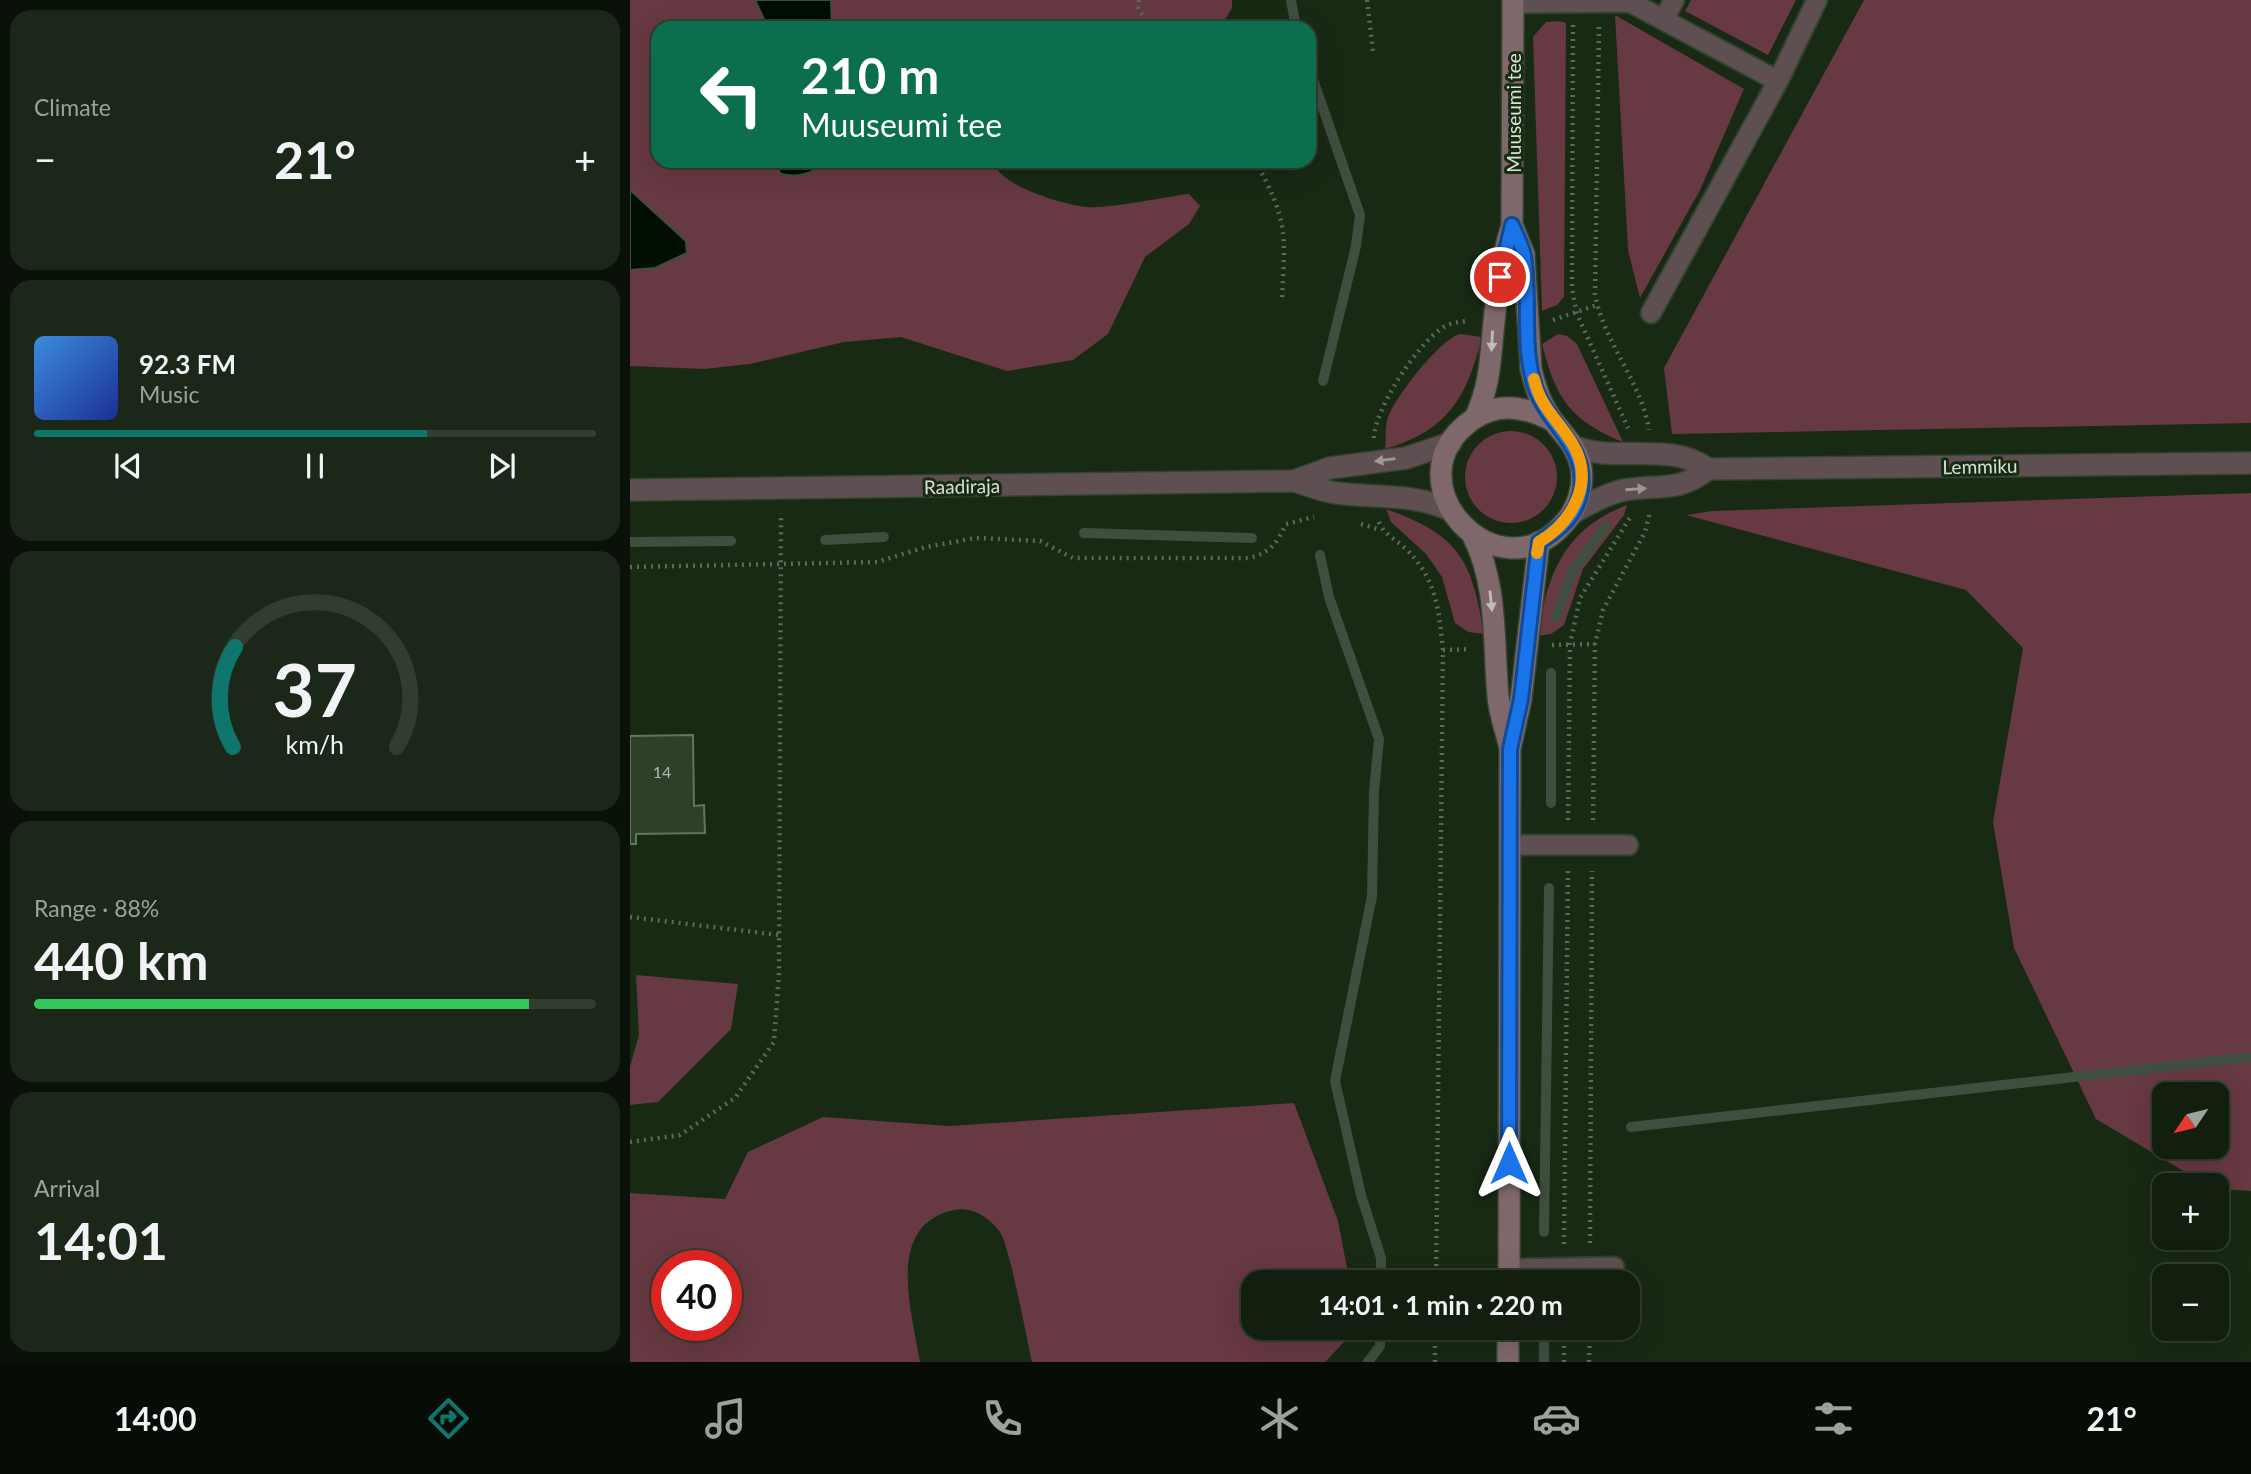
<!DOCTYPE html>
<html lang="en">
<head>
<meta charset="utf-8">
<style>
  :root { --surface:#121f0f; --page:#1b2718; --text:#f1f3f6; --muted:#9ca29e; --line:#313d2f; --accent:#0f766e }
  body { margin:0; font-family:Lato,sans-serif; background:var(--page); color:var(--text); height:100vh; display:flex; flex-direction:column; font-size:26px; white-space:nowrap }
  * { box-sizing:border-box; margin:0 }
  p { font-size:23px; color:var(--muted) }
  .icon { flex:none; width:38px; height:38px; fill:none; stroke:currentColor; stroke-width:2; stroke-linecap:round; stroke-linejoin:round }
  .map { position:relative; flex:1; overflow:hidden }
  .side { display:flex; flex-direction:column; gap:10px; padding:10px; background:#0a1108; width:630px }
  .side>* { flex:none }
  .banner { position:absolute; left:21px; top:21px; width:665px; height:147px; border-radius:21px; box-shadow:0 7px 28px #0002,0 0 0 2px var(--line); background:#0b6e4f; color:#fff; overflow:hidden }
  .needle { width:46px; rotate:235deg }
  .tools { position:absolute; left:1522px; top:1082px; display:grid; gap:14px }
  .tools a { display:grid; place-items:center; width:77px; height:77px; border-radius:14px; background:var(--surface); box-shadow:0 7px 28px #0002,0 0 0 2px var(--line); font-size:35px }
  .speed { position:absolute; left:21px; top:1250px; display:flex; gap:14px; font-size:35px; font-weight:700; text-align:center }
  .speed>* { display:grid; place-content:center; width:91px; height:91px; border-radius:50%; background:var(--surface); box-shadow:0 7px 28px #0002,0 0 0 2px var(--line); line-height:1 }
  .speed .limit { border:10px solid #d22; background:#fff; color:#111 }
  .pin { position:absolute; display:grid; place-items:center; width:60px; height:60px; color:#fff; margin:-30px; border:4px solid #fff; border-radius:50%; box-shadow:0 2px 7px #0007 }
  .me { position:absolute; width:77px; margin:-38px; rotate:0deg; stroke-linejoin:round; filter:drop-shadow(0 0 5px #0008) }
  .turn { display:flex; align-items:center; gap:24px; height:147px; padding:0 35px; font-size:32px }
  .turn .icon { width:91px; height:91px; stroke-width:2.5 }
  .turn b { display:block; font-size:49px; line-height:60px }
  .big { font-size:52px; font-weight:700; line-height:1.1 }
  .side .widget { flex:1; display:flex; flex-direction:column; justify-content:center; gap:10px; min-width:0; padding:0 24px; border-radius:21px; background:var(--page) }
  .side .dial { align-items:center; gap:0 }
  .dial svg { height:182px; overflow:visible; fill:none; stroke:var(--line); stroke-width:7; stroke-linecap:round; text-anchor:middle }
  .dial text { fill:var(--text); stroke:none }
  .song { display:flex; align-items:center; gap:21px }
  .cover { width:84px; height:84px; border-radius:10px; background:linear-gradient(135deg,hsl(210 70% 55%),hsl(230 70% 35%)) }
  .played { height:7px; border-radius:4px; background:linear-gradient(90deg,var(--accent) 70%,var(--line) 70%) }
  .keys { display:flex; justify-content:space-around; direction:ltr }
  .heat { display:flex; justify-content:space-between; align-items:center; font-size:38px; direction:ltr }
  .charge { height:10px; border-radius:5px; background:linear-gradient(90deg,#34c759 88%,var(--line) 0) }
  .trip { position:absolute; left:611px; top:1270px; width:399px; height:70px; border-radius:21px; background:var(--surface); box-shadow:0 7px 28px #0002,0 0 0 2px var(--line); font-weight:700; line-height:70px; text-align:center }
  .tabs { display:flex; height:112px; justify-content:space-around; align-items:center; background:#070c06; color:var(--muted) }
  .tabs .icon { width:49px; height:49px }
  .tabs .on { color:var(--accent) }
  .tabs b { font-size:32px; color:var(--text) }
  main { display:flex; flex:1; min-height:0 }
  .map>svg:first-child { display:block }
  .green { fill:#673942; fill-rule:evenodd }
  .water { fill:#000f00; stroke:#404e40; stroke-width:2 }
  .lines { fill:none; stroke-linecap:round; stroke-linejoin:round }
  .stream { stroke:#404e40; stroke-width:10 }
  .building { fill:#2e4029; stroke:#62765e; stroke-width:2 }
  .lane-casing { stroke:#33432f; stroke-width:23 }
  .street-casing { stroke:#33432f; stroke-width:24 }
  .secondary-casing { stroke:#33432f; stroke-width:24 }
  .path { stroke:#5c6b58; stroke-width:4.5; stroke-dasharray:2 5; stroke-linecap:butt }
  .lane { stroke:#5e5052; stroke-width:19 }
  .street { stroke:#5e5052; stroke-width:21 }
  .secondary { stroke:#7f686c; stroke-width:21 }
  .oneway { fill:#bdbdb5 }
  .oneway2 { fill:#9a9993 }
  .route-casing { stroke:#114b97; stroke-width:18 }
  .route { stroke:#1a73e8; stroke-width:12 }
  .slow { stroke:#f59e0b; stroke-width:12 }
  .labels { text-anchor:middle; dominant-baseline:central; stroke-width:6; stroke-linejoin:round; paint-order:stroke }
  .number-label { font-size:16px; fill:#adbaa9 }
  .street-label { font-size:19px; fill:#d7e2d4; stroke:#182914 }
</style>
</head>
<body>
<main>
<section class="side">
<div class="widget"><p>Climate</p>
<div class="heat"><a>−</a><b class="big">21°</b><a>+</a></div>
</div>
<div class="widget">
<div class="song"><i class="cover"></i><div><b>92.3 FM</b><p>Music</p></div></div>
<div class="played"></div>
<div class="keys"><svg class="icon" aria-label="previous" viewBox="0 0 24 24"><path d="M18 5L8 12l10 7zM5 5v14"/></svg><svg class="icon" aria-label="pause" viewBox="0 0 24 24"><path d="M8 5v14M16 5v14"/></svg><svg class="icon" aria-label="next" viewBox="0 0 24 24"><path d="M6 5l10 7-10 7zM19 5v14"/></svg></div>
</div>
<div class="widget dial"><svg viewBox="0 0 100 80">
<path d="M14 69A42 42 0 1 1 86 69"/>
<path d="M14 69A42 42 0 0 1 15 25" stroke="#0f766e"/>
<text x="50" y="56" font-size="32" font-weight="700">37</text>
<text x="50" y="72" font-size="11">km/h</text>
</svg></div>
<div class="widget"><p>Range · 88%</p><b class="big">440 km</b><div class="charge"></div></div>
<div class="widget"><p>Arrival</p><b class="big">14:01</b></div>
</section>
<div class="map">
<svg width="1621" height="1362" viewBox="0 0 1621 1362">
  <rect width="100%" height="100%" fill="#182914"/>
  <path class="green" d="M0 0H125L138 28H28V161H143L151 174 187 170 196 161H363C368 186 433 204 456 207 479 209 533 197 559 194L570 206 559 224 515 257 478 334 443 360 377 371 271 337 214 342 120 364 74 369 0 366V270L25 267 56 241 0 190Z
    M201 0H602V8L590 28H202Z
    M1061 0H1166L1138 55 1055 11Z
    M1234 0H1621V423L1042 434 1034 368Z
    M985 15 1114 89 1070 190 1010 298 998 250Z
    M928 21 936 23 934 297 927 305 912 311 903 37 916 22Z
    M830 334 852 337C837 397 818 431 755 449 756 440 755 429 757 421 762 400 810 339 830 334Z
    M928 334 937 336 947 344 993 442C940 420 926 399 912 344Z
    M835 477a46 46 0 1 1 92 0a46 46 0 1 1-92 0Z
    M1621 493V1191L1587 1189V1185H1577L1466 1119 1384 948 1363 822 1393 648 1336 590 1056 515 1082 511ZM1535 1094H1587V1146H1535Z
    M997 505 994 515 953 569 934 625 921 634 908 636C917 574 934 529 997 505Z
    M756 509C829 535 842 559 854 634L838 632 825 623 812 577 796 554 761 522Z
    M6 975 108 984 101 1029 28 1102 0 1105V1067L9 1035Z
    M664 1103 708 1221 720 1283H623V1328H727L695 1362H402C397 1340 379 1244 370 1232 360 1218 342 1206 324 1210 254 1225 282 1312 290 1362H0V1193L95 1199 118 1152 193 1117 319 1126ZM37 1265H96V1325H37Z"/>
  <path class="water" d="M125 0H201L202 28H138Z
    M196 161C183 174 168 178 151 174L143 162Z
    M0 190 56 241 57 253 25 268 0 270Z"/>
  <g class="lines">
    <path class="stream" d="M661 0 666 28
      M679 68 730 215 726 246 693 381
      M454 533 622 538
      M195 540 254 537
      M0 542 101 541
      M690 555 699 597 749 739 744 792 742 896 705 1081 731 1195 751 1258V1283
      M926 617 942 572 976 526
      M921 803V673
      M1001 1127 1621 1057
      M914 1232 919 888
      M738 1362 750 1346 751 1328
      M914 1362V1328"/>
  </g>
  <path class="building" d="M63 735 64 806 74 805 75 833 6 834V844H0V736Z"/>
  <g class="lines">
    <g class="lane-casing">
      <path id="lane" d="M883 3 1000 2 1148 81
        M1034 19 1044 0
        M1021 313 1148 81 1187 0
        M880 845H998
        M879 1269 984 1267"/>
    </g>
    <g class="street-casing">
      <path id="street" d="M945 447C988 463 1040 441 1078 469L1621 463
        M664 481 700 468 776 458 821 443
        M0 490 664 481C678 485 692 491 706 493 746 498 782 493 820 510
        M943 513C958 504 976 494 994 490 1028 484 1049 493 1078 469"/>
    </g>
    <g class="secondary-casing">
      <path id="secondary" d="M882 225 894 254 901 369C905 387 910 403 921 418 933 435 946 444 951 467 954 486 948 507 936 521 869 602 756 481 842 420 868 401 897 407 923 421
        M845 418C861 383 860 359 864 322 867 289 872 257 882 225L883 0
        M843 536C868 585 863 642 868 696 869 712 875 728 879 744
        M879 1283 880 749 891 699 909 542
        M878 1362V1328"/>
    </g>
    <path class="path" d="M509 0 508 7 519 28
      M737 0 743 51
      M943 25 942 289 947 314 998 428
      M969 27 965 294C973 341 1011 381 1019 430
      M625 161C659 221 655 234 652 301
      M923 320 967 305
      M744 438C745 408 787 345 812 328 820 323 828 322 838 321
      M749 522C754 535 767 540 776 549 806 578 809 610 813 650L806 1283
      M731 524 751 530
      M0 567 247 562 296 547 346 538 410 541 443 558H620C641 552 647 543 656 524L684 517
      M922 645 965 644
      M813 650 840 649
      M938 820 940 644 950 598 1001 516
      M963 820 965 644 973 610 1015 532 1020 512
      M0 917 149 935
      M0 1142 50 1135 105 1098 144 1042 149 973 151 513
      M960 1243 962 871
      M934 1244 938 867
      M805 1362V1328
      M934 1362V1328
      M959 1362 960 1328"/>
    <use href="#lane" class="lane"/>
    <use href="#street" class="street"/>
    <use href="#secondary" class="secondary"/>
  </g>
  <defs><path id="oneway-solid" d="M-6-.8H1V-3.2L6.5 0L1 3.2V.8H-6Z" transform="scale(1.75)"/></defs>
  <g class="oneway">
    <use href="#oneway-solid" transform="translate(862 341) rotate(93)"/>
    <use href="#oneway-solid" transform="translate(861 601) rotate(84)"/>
  </g>
  <g class="oneway2">
    <use href="#oneway-solid" transform="translate(755 460) rotate(173)"/>
    <use href="#oneway-solid" transform="translate(1006 489) rotate(-4)"/>
  </g>
  <g class="lines">
    <g class="route-casing">
      <path id="route" d="M870 277 882 225C886 235 892 245 894 256 901 299 891 348 906 390 920 427 957 445 951 490 947 515 929 530 909 542L891 699 880 749 879 1163"/>
    </g>
    <use href="#route" class="route"/>
    <path class="slow" d="M904 379C910 407 928 420 942 443 966 482 942 522 909 542L907 553"/>
  </g>
  <g class="labels">
    <g class="number-label">
      <text x="32" y="771">14</text>
    </g>
    <g class="street-label">
      <text transform="translate(883 113) rotate(-90)">Muuseumi tee</text>
      <text transform="translate(1350 466) rotate(-1)">Lemmiku</text>
      <text transform="translate(332 486) rotate(-1)">Raadiraja</text>
    </g>
  </g>
</svg>
<div class="tools">
<a><svg class="needle" viewBox="-14 -14 28 28"><path d="M0-13l5 13h-10z" fill="#e53935"/><path d="M0 13l5-13h-10z" fill="#9ca29e"/></svg></a>
<a>+</a>
<a>−</a>
</div>
<div class="speed"><div class="limit">40</div></div>
<div class="pin" style="left:870px;top:277px;background:#d93025"><svg class="icon" aria-label="arrive" viewBox="0 0 24 24"><path d="M6 21V4h12l-3 4 3 4H6"/></svg></div>
<svg class="me" style="left:879px;top:1163px" viewBox="-20 -20 40 40"><path d="M0-17L14 15 0 8-14 15z" fill="#1a73e8" stroke="#fff" stroke-width="4"/></svg>
<div class="trip">14:01 · 1 min · 220 m</div>
<div class="banner">
<div class="turn"><svg class="icon" aria-label="left" viewBox="0 0 24 24"><path d="M17 20v-9H6M10 6l-5 5 5 5"/></svg><div><b>210 m</b>Muuseumi tee</div></div>
</div>
</div>
</main>
<nav class="tabs">
<b>14:00</b>
<svg class="icon on" aria-label="directions" viewBox="0 0 24 24"><path d="M12 3l9 9-9 9-9-9zM9 14v-3h6M13 9l2 2-2 2"/></svg>
<svg class="icon" aria-label="music" viewBox="0 0 24 24"><path d="M9 18V5l10-2v13"/><circle cx="6" cy="18" r="3"/><circle cx="16" cy="16" r="3"/></svg>
<svg class="icon" aria-label="phone" viewBox="0 0 24 24"><path d="M5 4h4l2 5-3 2q2 4 5 5l2-3 5 2v4C11 20 4 13 5 4z"/></svg>
<svg class="icon" aria-label="climate" viewBox="0 0 24 24"><path d="M12 3v18M4 7l16 10M4 17L20 7"/></svg>
<svg class="icon" aria-label="car" viewBox="0 0 24 24"><path d="M5 17H2v-5l4-1 3-4h7l3 4 3 1v5h-3M9 17h6M6 11h13"/><circle cx="7" cy="17" r="2"/><circle cx="17" cy="17" r="2"/></svg>
<svg class="icon" aria-label="filters" viewBox="0 0 24 24"><path d="M4 7h16M4 17h16"/><circle cx="9" cy="7" r="2"/><circle cx="15" cy="17" r="2"/></svg>
<b>21°</b>
</nav>
</body>
</html>
